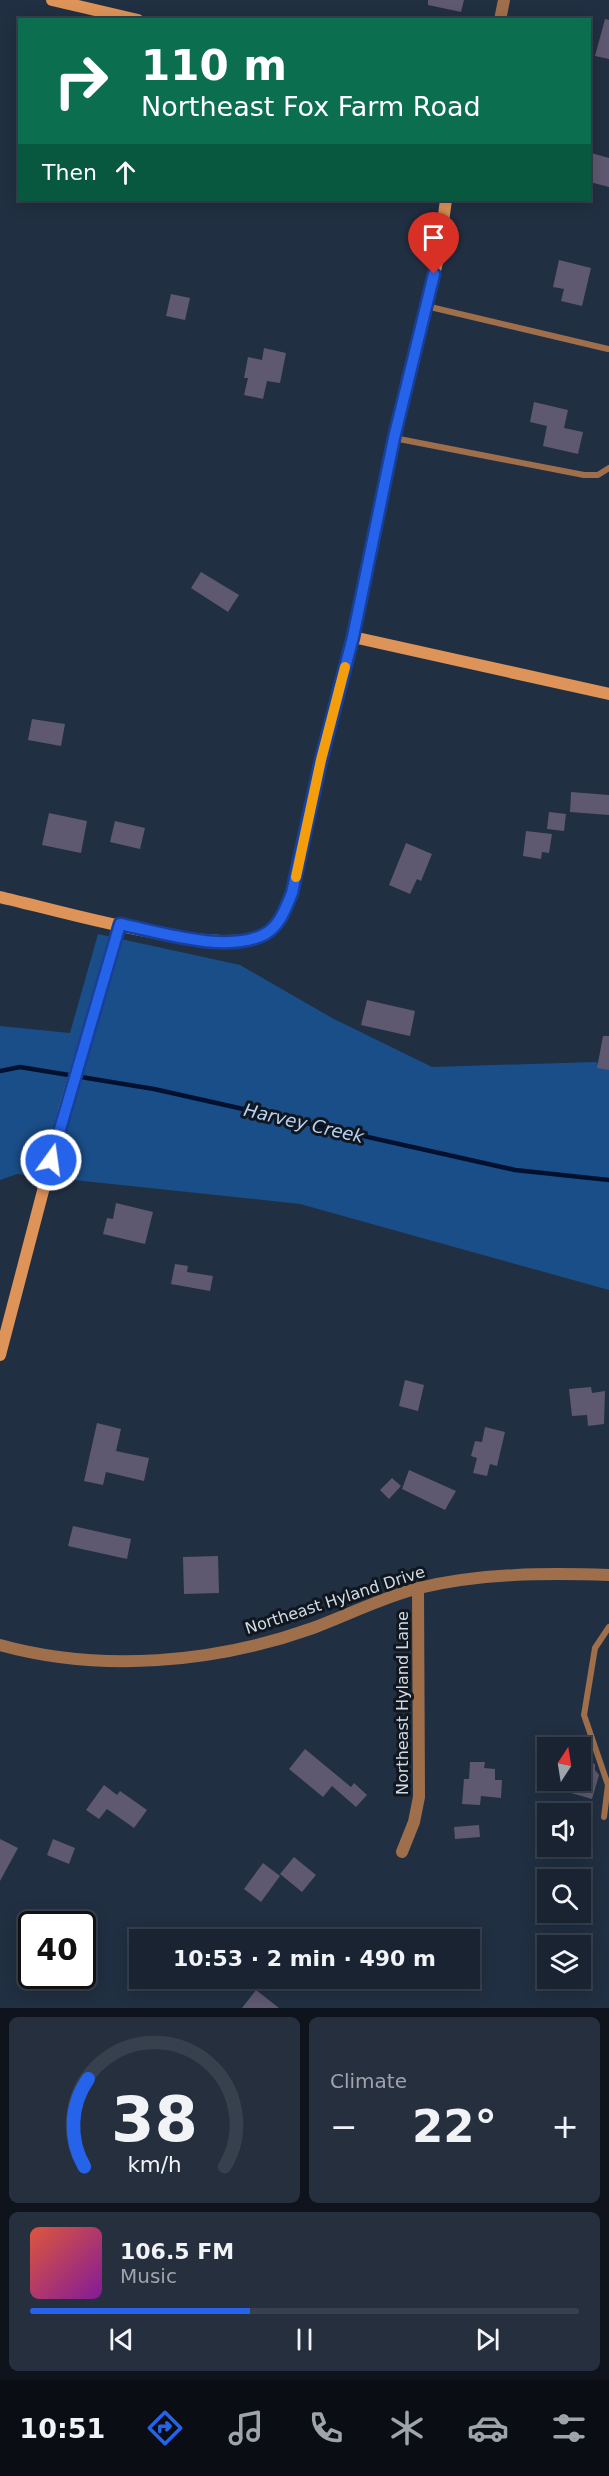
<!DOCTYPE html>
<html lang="en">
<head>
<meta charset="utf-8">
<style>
  :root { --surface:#192332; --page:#262f3e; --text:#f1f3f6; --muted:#9fa4ac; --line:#37404d; --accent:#2563eb }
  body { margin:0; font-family:"DejaVu Sans",sans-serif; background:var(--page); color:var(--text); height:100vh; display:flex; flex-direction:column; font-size:22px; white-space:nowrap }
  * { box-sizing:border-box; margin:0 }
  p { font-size:20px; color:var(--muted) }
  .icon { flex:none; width:33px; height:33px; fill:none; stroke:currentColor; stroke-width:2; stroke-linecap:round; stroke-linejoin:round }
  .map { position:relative; height:2008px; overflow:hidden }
  .details { display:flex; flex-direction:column; gap:9px; padding:9px; background:#0e131c; flex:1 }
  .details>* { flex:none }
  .hud { position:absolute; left:18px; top:18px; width:573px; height:183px; border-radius:0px; box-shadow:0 3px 15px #0003,0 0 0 2px var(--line); background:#0b6e4f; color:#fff; overflow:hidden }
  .needle { width:39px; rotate:12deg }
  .buttons { position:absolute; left:537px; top:1737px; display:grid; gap:12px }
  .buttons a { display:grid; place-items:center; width:54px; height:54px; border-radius:0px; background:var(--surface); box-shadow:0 3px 15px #0003,0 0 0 2px var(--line); font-size:30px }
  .speed { position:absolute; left:18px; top:1911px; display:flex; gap:12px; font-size:30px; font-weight:700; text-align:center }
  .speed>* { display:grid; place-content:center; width:78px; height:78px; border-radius:50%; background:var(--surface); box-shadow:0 3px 15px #0003,0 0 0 2px var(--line); line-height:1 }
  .speed .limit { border:3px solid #111; border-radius:9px; background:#fff; color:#111 }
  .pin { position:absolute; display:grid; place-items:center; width:51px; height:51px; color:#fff; margin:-62px -26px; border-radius:50% 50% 50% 0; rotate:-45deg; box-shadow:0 0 6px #0007 }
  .pin .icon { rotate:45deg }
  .me { position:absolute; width:66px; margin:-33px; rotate:14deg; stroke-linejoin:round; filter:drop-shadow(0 0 4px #0008) }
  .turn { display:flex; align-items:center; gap:21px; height:126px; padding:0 24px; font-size:27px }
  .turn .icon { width:78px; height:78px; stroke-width:2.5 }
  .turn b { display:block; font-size:42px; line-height:51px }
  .then { display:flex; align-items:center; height:57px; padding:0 24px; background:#0003; gap:12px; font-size:22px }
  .big { font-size:45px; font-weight:800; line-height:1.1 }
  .details .widget { flex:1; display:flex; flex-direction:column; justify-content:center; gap:9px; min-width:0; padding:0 21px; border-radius:9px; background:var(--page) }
  .details .dial { align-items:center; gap:0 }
  .dial svg { height:156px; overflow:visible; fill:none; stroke:var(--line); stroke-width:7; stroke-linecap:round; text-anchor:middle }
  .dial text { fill:var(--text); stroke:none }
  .song { display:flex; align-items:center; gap:18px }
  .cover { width:72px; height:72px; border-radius:9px; background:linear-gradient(135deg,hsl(10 70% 55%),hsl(290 70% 35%)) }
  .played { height:6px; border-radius:3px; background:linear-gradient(90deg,var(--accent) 40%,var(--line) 40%) }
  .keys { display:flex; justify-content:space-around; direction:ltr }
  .heat { display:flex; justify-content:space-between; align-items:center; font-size:33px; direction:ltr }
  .details .tiles { flex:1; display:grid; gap:9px; grid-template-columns:1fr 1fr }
  .widget:last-child { grid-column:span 2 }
  .trip { position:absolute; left:129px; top:1929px; width:351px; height:60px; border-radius:0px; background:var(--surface); box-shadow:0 3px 15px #0003,0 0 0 2px var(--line); font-weight:800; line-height:60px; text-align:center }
  .dock { display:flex; height:96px; justify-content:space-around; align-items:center; background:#0a0e14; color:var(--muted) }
  .dock .icon { width:42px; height:42px }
  .dock .active { color:var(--accent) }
  .dock b { font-size:27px; color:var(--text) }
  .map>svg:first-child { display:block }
  .green { fill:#1a4e88 }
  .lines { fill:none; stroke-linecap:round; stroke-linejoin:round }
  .stream { stroke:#001130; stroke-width:4.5 }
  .building { fill:#5e5870 }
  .lane { stroke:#9f6f4c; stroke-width:6 }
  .street { stroke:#9f6f4c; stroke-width:12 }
  .secondary { stroke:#de9358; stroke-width:12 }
  .route-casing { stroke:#184099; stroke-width:15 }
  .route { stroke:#2563eb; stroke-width:10 }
  .slow { stroke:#f59e0b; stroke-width:10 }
  .labels { text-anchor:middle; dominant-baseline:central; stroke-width:6; stroke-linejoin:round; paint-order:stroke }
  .street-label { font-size:16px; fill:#d2dbe7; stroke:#10171f }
  .water-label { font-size:18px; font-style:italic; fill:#b9d1f6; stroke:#10171f }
</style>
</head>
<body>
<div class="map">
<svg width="609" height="2008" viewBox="0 0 609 2008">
  <rect width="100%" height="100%" fill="#212f42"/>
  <path class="green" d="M98 934 240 965 332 1018 432 1067 595 1062 609 1067V1290L300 1204 17 1174 0 1180V1026L70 1033Z"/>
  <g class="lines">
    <path class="stream" d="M0 1071 20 1067 154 1089 515 1170 609 1180"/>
  </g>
  <path class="building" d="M428 0H464L461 12 428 5Z
    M605 19 609 20V59L595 56Z
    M591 153 609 158V187L590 182Z
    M559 260 591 268 582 306 561 301 564 289 553 287Z
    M171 294 190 298 185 320 166 316Z
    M264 348 286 353 280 383 267 381 263 399 244 395 248 378H244L248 357 262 360Z
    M534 402 568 410 564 428 583 432 578 454 543 446 547 426 530 422Z
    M201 572 239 595 228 612 191 588Z
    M32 719 65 724 61 746 28 740Z
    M571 792 609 795V815L570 812Z
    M549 812 566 814 564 831 547 829Z
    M49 813 87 821 81 853 42 845Z
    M115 821 145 828 140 849 110 842Z
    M526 831 552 834 549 853 542 852 541 859 523 856Z
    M406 843 432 854 421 881 417 879 410 894 389 885Z
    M367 1000 415 1011 410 1036 361 1025Z
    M603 1036H609V1070L597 1068Z
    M116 1203 153 1212 145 1244 103 1234 107 1218 113 1219Z
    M175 1264 188 1266 187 1272 213 1276 210 1291 171 1284Z
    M405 1380 424 1385 418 1411 399 1406Z
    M591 1387 592 1393 605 1391 604 1424 588 1426 587 1415 572 1416 569 1389Z
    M97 1423 121 1429 116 1451 149 1458 144 1481 106 1472 103 1485 84 1481Z
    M485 1427 505 1432 497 1466 490 1464 487 1476 473 1473 477 1458 471 1456 475 1441 482 1442Z
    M409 1470 456 1491 445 1510 402 1489Z
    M392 1478 401 1486 389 1499 380 1490Z
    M73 1526 131 1539 127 1559 68 1546Z
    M218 1556 219 1593 184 1594 183 1557Z
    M305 1749 351 1787 354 1783 367 1795 356 1807 332 1786 323 1797 289 1769Z
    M580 1760 595 1764V1770L599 1775 592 1799 564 1791 567 1780H580Z
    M470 1762H485L484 1768 495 1769V1780H502L501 1798 481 1796 480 1805 462 1804 464 1779H469Z
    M104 1785 117 1795 120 1791 147 1810 134 1828 107 1809 99 1819 86 1810Z
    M479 1825 480 1837 455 1839 454 1827Z
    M0 1839 18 1848 0 1881Z
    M53 1839 75 1848 69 1864 47 1855Z
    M294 1857 316 1875 302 1892 280 1874Z
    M263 1863 280 1876 261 1902 244 1889Z
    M256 1990 279 2008H242Z"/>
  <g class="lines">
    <path class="lane" d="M426 306 608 349
      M394 438 584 475H598L609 468
      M604 1817 608 1785 584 1715 595 1648 609 1627"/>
    <path class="street" d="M500 20 504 0
      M0 1645C101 1673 215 1663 313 1628 348 1615 383 1597 419 1588 481 1573 546 1573 609 1575
      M402 1852 414 1822 419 1797 418 1588"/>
    <path class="secondary" d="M52 0 138 20
      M353 637 609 694
      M0 897C54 909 221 959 265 934 280 926 286 907 292 893L321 760 353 637 394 438 438 258 446 200
      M0 1355 65 1107 120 924"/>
  </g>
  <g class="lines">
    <g class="route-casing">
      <path id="route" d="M51 1160 120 924C159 932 228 954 265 934 280 926 286 907 292 893L321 760 353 637 394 438 434 274"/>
    </g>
    <use href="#route" class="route"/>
    <path class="slow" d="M296 877 321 760 345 667"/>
  </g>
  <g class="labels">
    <g class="street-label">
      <text transform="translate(335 1600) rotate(-18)">Northeast Hyland Drive</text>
      <text transform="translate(402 1703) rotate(-90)">Northeast Hyland Lane</text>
    </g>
    <g class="water-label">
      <text transform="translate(304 1123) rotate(13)">Harvey Creek</text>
    </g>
  </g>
</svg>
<div class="buttons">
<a><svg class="needle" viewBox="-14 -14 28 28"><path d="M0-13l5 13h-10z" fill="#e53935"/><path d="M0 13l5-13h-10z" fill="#9fa4ac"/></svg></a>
<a><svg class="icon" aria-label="sound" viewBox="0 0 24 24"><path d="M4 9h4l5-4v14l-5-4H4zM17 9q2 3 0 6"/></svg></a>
<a><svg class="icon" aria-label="search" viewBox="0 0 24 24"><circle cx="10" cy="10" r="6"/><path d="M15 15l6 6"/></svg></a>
<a><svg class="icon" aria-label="layers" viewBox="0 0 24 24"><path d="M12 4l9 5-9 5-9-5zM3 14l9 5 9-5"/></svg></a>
</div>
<div class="speed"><div class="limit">40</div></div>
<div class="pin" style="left:434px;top:274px;background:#d93025"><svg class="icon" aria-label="arrive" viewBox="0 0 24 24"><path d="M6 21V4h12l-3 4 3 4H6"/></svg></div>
<svg class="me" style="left:51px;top:1160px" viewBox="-20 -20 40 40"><circle r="17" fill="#2563eb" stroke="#fff" stroke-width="3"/><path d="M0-11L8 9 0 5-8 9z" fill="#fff"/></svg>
<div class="trip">10:53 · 2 min · 490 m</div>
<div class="hud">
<div class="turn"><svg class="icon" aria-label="right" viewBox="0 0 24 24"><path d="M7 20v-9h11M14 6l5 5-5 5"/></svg><div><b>110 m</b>Northeast Fox Farm Road</div></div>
<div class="then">Then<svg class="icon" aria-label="ahead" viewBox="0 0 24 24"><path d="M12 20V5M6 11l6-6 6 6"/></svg></div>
</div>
</div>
<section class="details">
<div class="tiles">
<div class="widget dial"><svg viewBox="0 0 100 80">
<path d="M14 69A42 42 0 1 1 86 69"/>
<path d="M14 69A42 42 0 0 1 16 24" stroke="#2563eb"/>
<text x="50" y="56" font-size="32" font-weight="700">38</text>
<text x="50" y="72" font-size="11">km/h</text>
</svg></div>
<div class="widget"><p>Climate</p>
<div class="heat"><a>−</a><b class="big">22°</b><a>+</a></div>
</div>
<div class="widget">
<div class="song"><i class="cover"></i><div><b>106.5 FM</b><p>Music</p></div></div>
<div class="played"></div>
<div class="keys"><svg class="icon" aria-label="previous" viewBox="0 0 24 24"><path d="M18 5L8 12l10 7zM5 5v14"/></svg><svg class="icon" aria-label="pause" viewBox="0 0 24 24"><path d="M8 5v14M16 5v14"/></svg><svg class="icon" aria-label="next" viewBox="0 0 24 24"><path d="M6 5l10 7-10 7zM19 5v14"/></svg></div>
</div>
</div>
</section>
<nav class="dock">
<b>10:51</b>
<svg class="icon active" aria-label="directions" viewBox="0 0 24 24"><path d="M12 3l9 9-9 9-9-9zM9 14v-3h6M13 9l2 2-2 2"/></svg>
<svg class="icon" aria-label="music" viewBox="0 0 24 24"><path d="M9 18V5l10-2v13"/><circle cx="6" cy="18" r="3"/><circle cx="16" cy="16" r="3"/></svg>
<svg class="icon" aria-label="phone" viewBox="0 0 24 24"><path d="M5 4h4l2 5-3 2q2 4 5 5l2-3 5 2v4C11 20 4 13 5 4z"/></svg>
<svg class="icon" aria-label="climate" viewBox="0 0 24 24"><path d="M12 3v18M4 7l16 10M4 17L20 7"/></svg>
<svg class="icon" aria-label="car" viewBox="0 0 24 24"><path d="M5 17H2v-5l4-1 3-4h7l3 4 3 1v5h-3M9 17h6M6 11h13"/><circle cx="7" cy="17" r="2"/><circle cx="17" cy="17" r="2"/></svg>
<svg class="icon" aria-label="filters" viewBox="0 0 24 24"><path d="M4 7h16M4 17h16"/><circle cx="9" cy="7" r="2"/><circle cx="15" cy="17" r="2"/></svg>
</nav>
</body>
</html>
